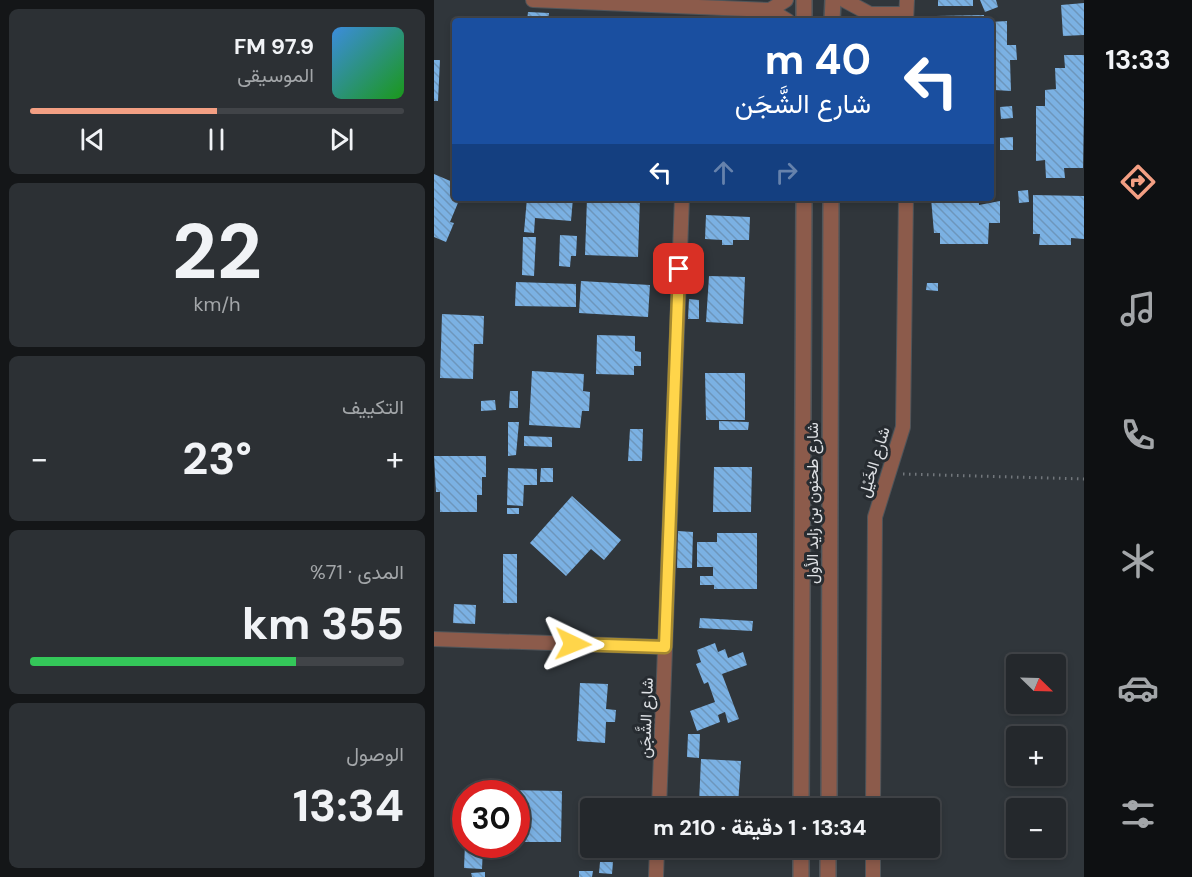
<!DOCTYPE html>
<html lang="ar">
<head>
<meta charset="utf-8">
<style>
  :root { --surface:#24282c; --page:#2c3034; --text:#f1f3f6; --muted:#a3a6a9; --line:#414448; --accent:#f39f83 }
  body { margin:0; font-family:"DM Sans",Vazirmatn,sans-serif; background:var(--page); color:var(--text); direction:rtl; height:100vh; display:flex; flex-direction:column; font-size:22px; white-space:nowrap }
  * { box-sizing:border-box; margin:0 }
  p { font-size:20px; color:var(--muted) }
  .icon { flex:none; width:33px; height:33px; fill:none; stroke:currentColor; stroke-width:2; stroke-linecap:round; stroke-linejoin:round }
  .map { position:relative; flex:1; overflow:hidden; direction:ltr }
  .side { display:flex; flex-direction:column; gap:9px; padding:9px; background:#141618; width:434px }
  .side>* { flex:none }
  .banner { position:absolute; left:18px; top:18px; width:542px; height:183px; border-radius:6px; box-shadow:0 3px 9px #0003,0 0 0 2px var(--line); direction:rtl; background:#1a4fa0; color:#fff; overflow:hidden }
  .needle { width:39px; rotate:113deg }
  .controls { position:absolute; left:572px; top:654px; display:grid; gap:12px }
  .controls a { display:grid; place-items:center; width:60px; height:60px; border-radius:6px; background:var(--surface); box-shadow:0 3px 9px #0003,0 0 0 2px var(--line); font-size:30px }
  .speed { position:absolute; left:18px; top:780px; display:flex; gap:12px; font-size:30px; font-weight:700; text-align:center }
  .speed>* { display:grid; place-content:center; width:78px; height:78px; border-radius:50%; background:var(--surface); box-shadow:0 3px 9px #0003,0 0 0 2px var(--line); line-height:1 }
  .speed .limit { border:9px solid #d22; background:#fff; color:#111 }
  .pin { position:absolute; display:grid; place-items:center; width:51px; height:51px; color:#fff; margin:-26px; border-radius:12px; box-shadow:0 3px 9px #0006 }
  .me { position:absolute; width:66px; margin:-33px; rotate:92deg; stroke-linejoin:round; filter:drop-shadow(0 0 4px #0008) }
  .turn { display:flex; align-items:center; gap:21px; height:126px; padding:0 24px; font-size:27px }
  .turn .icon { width:78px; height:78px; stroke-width:2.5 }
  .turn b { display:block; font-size:42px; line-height:51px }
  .lanes { display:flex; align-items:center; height:57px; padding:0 24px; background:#0003; justify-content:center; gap:30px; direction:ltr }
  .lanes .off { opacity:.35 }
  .big { font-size:45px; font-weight:700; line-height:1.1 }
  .side .card { flex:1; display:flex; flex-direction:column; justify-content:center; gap:9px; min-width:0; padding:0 21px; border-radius:9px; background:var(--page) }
  .side .dial { align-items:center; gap:0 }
  .dial b { font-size:78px; line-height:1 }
  .song { display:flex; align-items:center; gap:18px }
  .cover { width:72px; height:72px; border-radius:9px; background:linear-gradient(135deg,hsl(210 70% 55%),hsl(120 70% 35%)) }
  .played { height:6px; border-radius:3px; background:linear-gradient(90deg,var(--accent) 50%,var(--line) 50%) }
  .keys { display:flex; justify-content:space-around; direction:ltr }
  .heat { display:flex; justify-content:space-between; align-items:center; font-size:33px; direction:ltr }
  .charge { height:9px; border-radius:4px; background:linear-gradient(90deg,#34c759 71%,var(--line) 0) }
  .trip { position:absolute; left:146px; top:798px; width:360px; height:60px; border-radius:6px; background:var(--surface); box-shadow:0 3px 9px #0003,0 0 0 2px var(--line); font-weight:700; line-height:60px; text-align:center; direction:rtl }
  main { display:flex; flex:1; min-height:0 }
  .tabs { display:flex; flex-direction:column; width:108px; justify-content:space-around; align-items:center; background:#0e1012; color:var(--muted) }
  .tabs .icon { width:42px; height:42px }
  .tabs .selected { color:var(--accent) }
  .tabs b { font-size:27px; color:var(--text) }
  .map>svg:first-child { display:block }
  .building { fill:url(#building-back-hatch) }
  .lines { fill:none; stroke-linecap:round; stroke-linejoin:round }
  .minor-casing { stroke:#4f555a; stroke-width:16 }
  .tertiary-casing { stroke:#4f555a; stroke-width:18 }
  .path { stroke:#72777c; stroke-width:3; stroke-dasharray:1.5 4.5; stroke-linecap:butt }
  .minor { stroke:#8c5b4b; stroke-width:14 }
  .tertiary { stroke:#8c5b4b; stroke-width:15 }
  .route-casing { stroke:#a68a30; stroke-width:15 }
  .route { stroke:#ffd54a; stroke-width:10 }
  .labels { text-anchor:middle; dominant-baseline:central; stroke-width:6; stroke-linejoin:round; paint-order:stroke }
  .street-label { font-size:16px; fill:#dee1e5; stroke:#272c31 }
</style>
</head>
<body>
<main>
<nav class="tabs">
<b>13:33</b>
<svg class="icon selected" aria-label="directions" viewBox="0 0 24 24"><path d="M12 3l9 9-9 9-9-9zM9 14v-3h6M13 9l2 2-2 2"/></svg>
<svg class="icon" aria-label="music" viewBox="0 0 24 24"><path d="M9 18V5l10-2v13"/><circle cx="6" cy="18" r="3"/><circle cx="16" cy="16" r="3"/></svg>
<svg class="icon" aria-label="phone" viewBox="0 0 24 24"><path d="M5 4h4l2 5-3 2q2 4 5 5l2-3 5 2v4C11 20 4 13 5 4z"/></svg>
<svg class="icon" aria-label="climate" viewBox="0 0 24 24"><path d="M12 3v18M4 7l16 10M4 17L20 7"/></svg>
<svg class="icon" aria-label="car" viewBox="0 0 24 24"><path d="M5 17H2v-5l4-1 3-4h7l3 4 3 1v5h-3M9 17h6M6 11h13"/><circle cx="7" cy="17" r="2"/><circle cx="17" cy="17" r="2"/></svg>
<svg class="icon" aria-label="filters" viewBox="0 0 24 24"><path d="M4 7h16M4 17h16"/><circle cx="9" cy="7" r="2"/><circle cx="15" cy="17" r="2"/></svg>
</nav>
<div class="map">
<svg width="651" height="877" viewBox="0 0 651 877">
  <defs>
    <pattern id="building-back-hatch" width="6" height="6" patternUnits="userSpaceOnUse" patternTransform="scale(1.5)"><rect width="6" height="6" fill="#7bb1e3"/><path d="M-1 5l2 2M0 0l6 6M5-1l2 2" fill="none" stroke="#6d96bc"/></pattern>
  </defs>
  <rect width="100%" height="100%" fill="#30363b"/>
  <path class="building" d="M504 0H539V6H504Z
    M546 0H562L564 7 551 12Z
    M651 3V35L629 36 627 5Z
    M94 12 115 13 114 21H93Z
    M550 15V21H502V16Z
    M573 21V45H582L583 60H576L577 91 560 90V93H556V22Z
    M630 55H651L649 168H630L631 178H612L611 160 602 161V106H611V90L622 89 621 68H631Z
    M0 60H6L4 101H0Z
    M578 106 579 118 567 119 566 107Z
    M579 137V150H566V138Z
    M0 174 21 183V198H26L16 222 20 223 12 242 0 237Z
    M594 190 595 202 585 203 584 191Z
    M599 195 651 196V239L637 238V245H605L606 234H599Z
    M93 198H139L137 221 101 218 100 233 90 232Z
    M153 198H206L204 257 151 255Z
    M286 198H316V202L286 201Z
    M497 198H545V205L566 201V223H555L554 244H506V233H500Z
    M272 215 316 217 315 240H299V245H288V240L271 239Z
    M126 235 143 236 142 256H137L136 267 125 266Z
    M89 237H102L100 276 88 275Z
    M275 276 311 277 309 324 272 322Z
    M147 281 216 285 214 317 145 313Z
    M82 282 142 284V307L81 306Z
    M493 283H504V291L492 290Z
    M255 299 265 300V319H254Z
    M8 314 50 316 49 344H40L39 379 6 378Z
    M163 335 201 336V351L207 352V366H200V375L162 374Z
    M98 371 150 374 149 391 156 392 155 411H148L146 428 95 425Z
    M271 373H311V420H272Z
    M76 391H84V408H75Z
    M61 400 62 410 47 411V401Z
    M285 421 315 422 314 430H285Z
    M74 422H85L82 455 74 456Z
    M196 429H209L208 461H194Z
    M90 436 118 437V447L90 446Z
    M0 456H52V477H48V495H43V512H6V492H2Z
    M280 467H318L317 512H279Z
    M74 468 103 469V485H90L89 506 73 505Z
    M107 468H119V482H106Z
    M138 496 187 540 170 560 157 549 132 576 96 543Z
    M73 508H85V514H73Z
    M244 531 259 532 258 568H243Z
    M283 533H323V589H280V585H266V576H279V567H263V542H283Z
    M69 554H83V603H69Z
    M20 604 42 605 41 624 19 623Z
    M266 618 319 621 318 631 265 628Z
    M281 643 284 652 291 649 294 658 309 652 313 665 288 674 305 719 294 723 291 712 284 715 286 722 263 731 256 711 281 702 274 682 270 684 262 664 267 662 263 650Z
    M146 683 174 684 172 709 182 710 181 722H172L171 743 143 741Z
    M254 734H266L265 758 253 757Z
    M267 759 307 761 304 805 265 803Z
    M71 790 128 791 127 842H82V794H71Z
    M31 844H54V847H49L48 869 30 868Z
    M166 862H179L178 874 165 873Z
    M145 871H159L158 877H145Z
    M51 872V877H38L37 873Z"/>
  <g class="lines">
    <g class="minor-casing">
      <path id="minor" d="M99 0 336 10 354 21
        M410 0 436 14H472
        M336 10 352 0
        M472 21 473 0
        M0 639 231 647
        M225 808 248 198
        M439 808 441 517 469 427 472 198
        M222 877 223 848
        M439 877V848"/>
    </g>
    <g class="tertiary-casing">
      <path id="tertiary" d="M370 21V0
        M398 21 399 0
        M367 808 370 198
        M395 808 397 198
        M367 877V848
        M394 877V848"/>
    </g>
    <path class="path" d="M469 474 651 479"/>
    <use href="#minor" class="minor"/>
    <use href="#tertiary" class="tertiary"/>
  </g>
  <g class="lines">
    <g class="route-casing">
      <path id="route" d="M139 644 231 647 245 269"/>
    </g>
    <use href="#route" class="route"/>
  </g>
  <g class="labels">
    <g class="street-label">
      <text transform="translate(440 462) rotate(-73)">شارع الخَيْل</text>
      <text transform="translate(378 503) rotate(-90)">شارع طحنون بن زايد الأول</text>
      <text transform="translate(212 718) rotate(-88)">شارع الشَّجَن</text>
    </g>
  </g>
</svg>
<div class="controls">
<a><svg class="needle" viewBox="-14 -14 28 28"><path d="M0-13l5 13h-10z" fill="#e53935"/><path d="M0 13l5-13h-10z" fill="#a3a6a9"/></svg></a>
<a>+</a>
<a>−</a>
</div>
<div class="speed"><div class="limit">30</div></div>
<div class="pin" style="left:245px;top:269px;background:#d93025"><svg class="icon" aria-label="arrive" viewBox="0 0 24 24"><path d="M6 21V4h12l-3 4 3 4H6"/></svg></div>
<svg class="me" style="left:139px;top:644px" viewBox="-20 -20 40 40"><path d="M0-17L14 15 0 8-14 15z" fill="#ffd54a" stroke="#fff" stroke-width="4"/></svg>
<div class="trip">13:34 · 1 دقيقة · 210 m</div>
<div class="banner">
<div class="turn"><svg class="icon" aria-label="left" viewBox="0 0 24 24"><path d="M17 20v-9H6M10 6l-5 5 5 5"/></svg><div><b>40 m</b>شارع الشَّجَن</div></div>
<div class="lanes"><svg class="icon" aria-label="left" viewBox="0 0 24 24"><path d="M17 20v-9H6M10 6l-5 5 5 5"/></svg><svg class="icon off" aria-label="ahead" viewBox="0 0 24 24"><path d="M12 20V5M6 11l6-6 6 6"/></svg><svg class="icon off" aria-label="right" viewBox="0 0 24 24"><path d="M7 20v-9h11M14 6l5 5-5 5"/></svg></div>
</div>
</div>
<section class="side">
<div class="card">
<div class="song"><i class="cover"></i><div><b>97.9 FM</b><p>الموسيقى</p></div></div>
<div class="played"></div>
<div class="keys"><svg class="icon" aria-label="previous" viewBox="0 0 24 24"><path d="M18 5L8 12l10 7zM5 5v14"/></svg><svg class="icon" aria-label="pause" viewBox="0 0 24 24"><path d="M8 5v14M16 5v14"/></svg><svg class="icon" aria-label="next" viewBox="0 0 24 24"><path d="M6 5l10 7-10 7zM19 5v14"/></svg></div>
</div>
<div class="card dial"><b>22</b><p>km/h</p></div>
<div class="card"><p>التكييف</p>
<div class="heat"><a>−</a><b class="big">23°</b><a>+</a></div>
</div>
<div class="card"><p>المدى · 71%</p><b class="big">355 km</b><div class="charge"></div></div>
<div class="card"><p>الوصول</p><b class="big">13:34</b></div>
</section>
</main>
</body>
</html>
